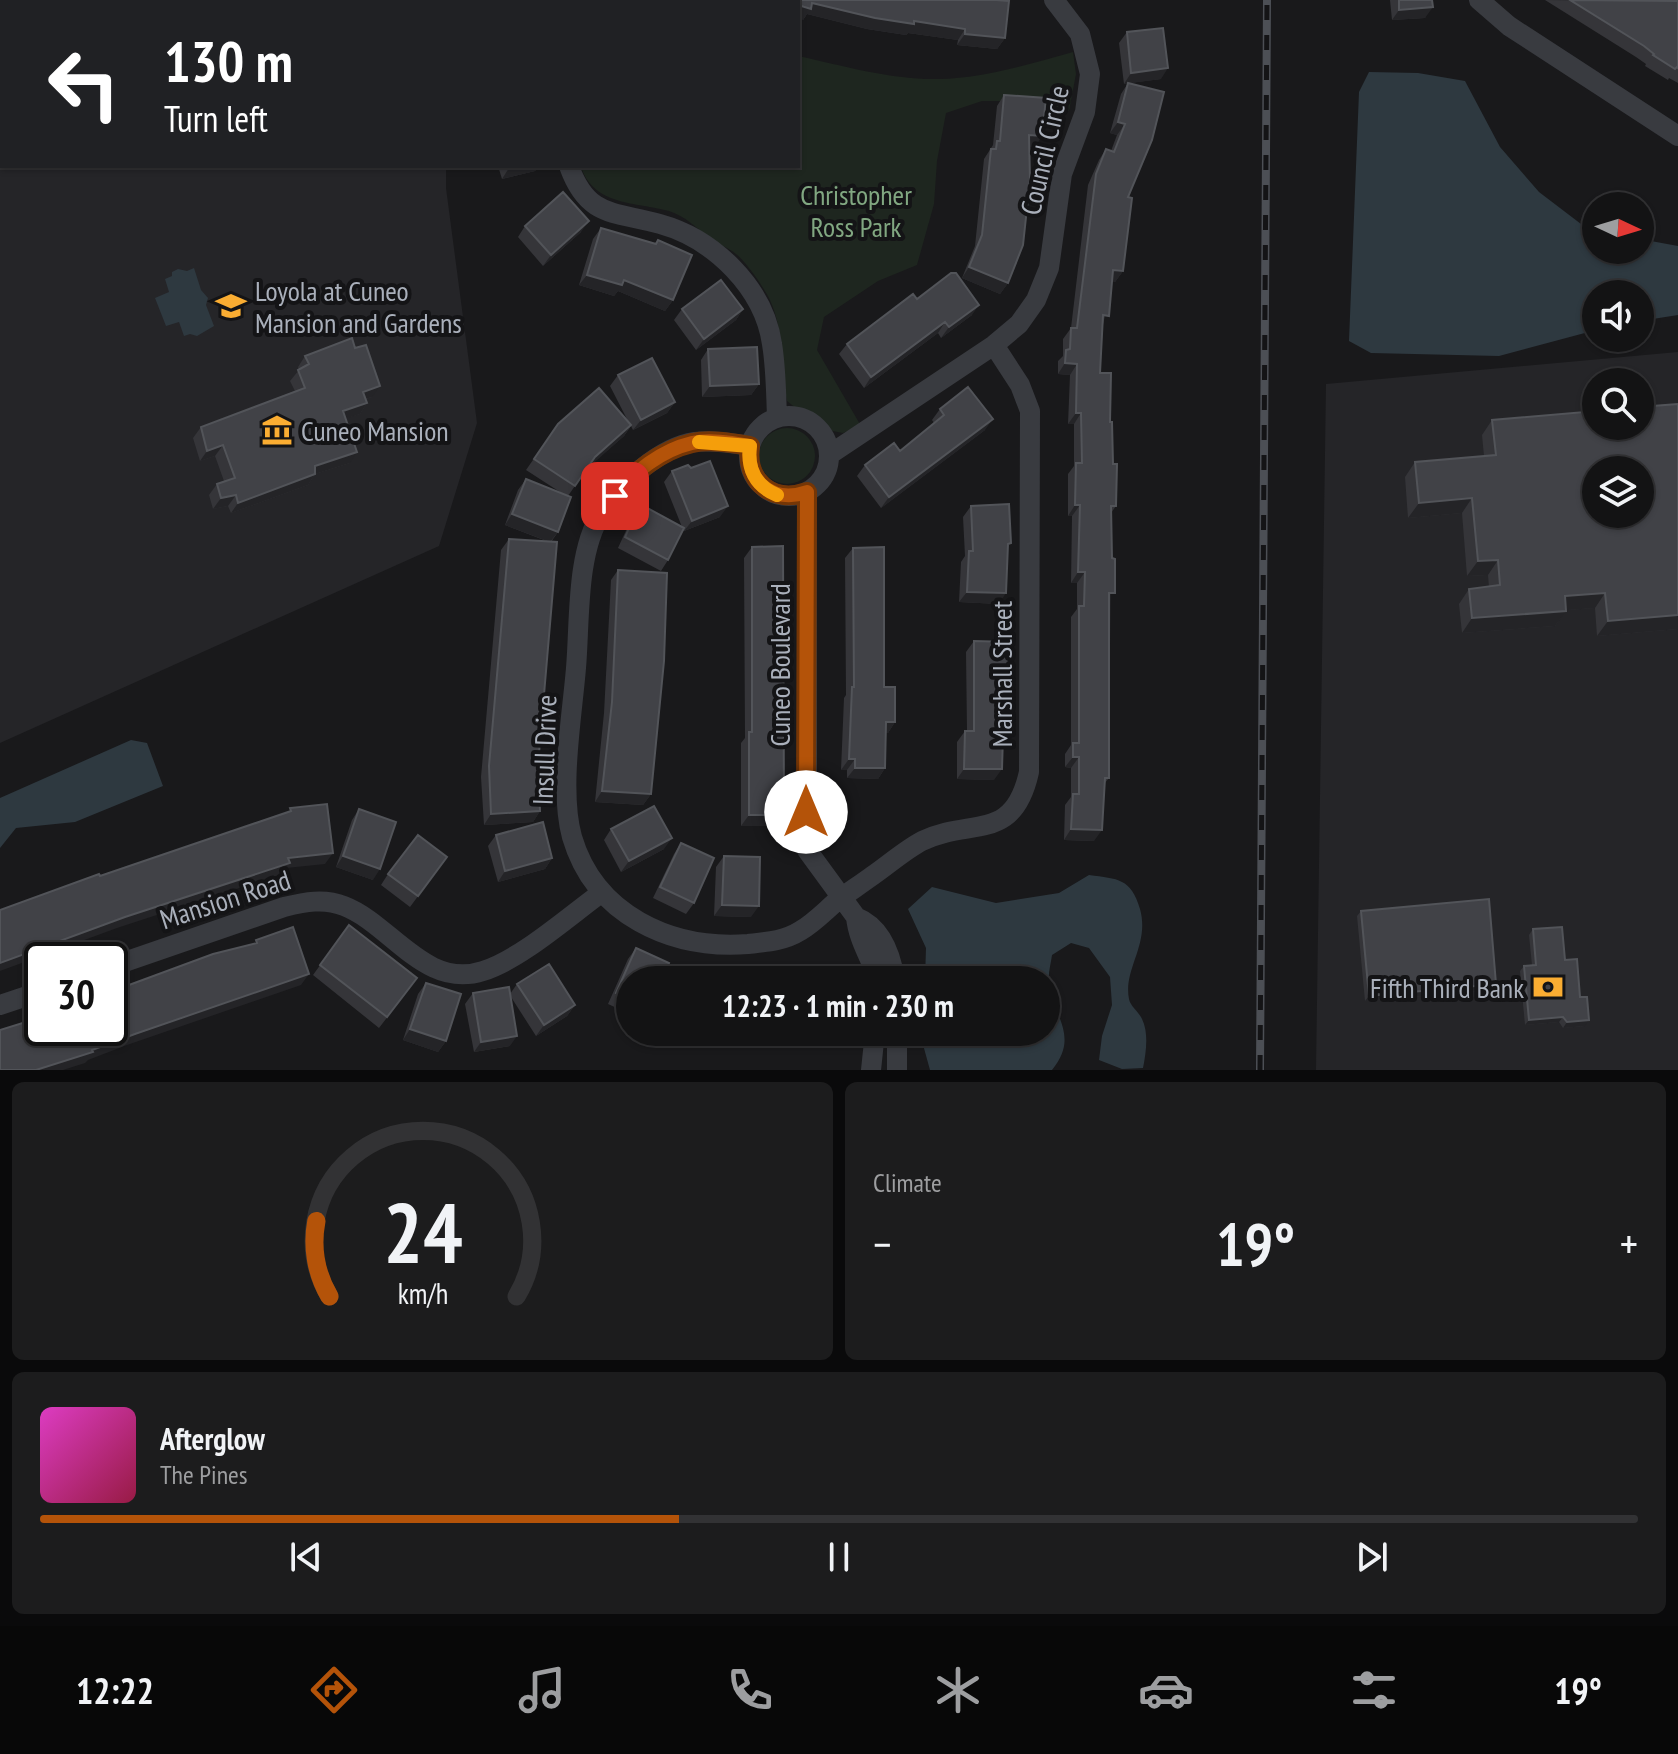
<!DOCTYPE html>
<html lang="en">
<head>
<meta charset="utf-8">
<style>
  :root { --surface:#131314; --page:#1c1c1d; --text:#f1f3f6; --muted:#9d9ea0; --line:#323234; --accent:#b45309 }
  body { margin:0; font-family:"PT Sans Narrow",sans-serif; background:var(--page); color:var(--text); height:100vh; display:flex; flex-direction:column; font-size:30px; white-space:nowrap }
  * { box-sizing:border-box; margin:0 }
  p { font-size:26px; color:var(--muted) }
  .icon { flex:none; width:44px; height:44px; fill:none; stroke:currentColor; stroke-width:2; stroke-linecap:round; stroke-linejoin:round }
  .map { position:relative; height:1070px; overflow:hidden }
  .panel { display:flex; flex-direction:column; gap:12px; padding:12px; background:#0a0a0b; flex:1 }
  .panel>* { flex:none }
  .banner { position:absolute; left:0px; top:0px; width:800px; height:168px; box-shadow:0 2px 6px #0004,0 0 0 2px var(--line); background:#202124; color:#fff; overflow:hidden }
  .needle { width:52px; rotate:94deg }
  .controls { position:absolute; left:1582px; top:192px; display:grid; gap:16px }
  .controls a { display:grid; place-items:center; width:72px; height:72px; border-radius:50%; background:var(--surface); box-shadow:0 2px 6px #0004,0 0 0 2px var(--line); font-size:40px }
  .speed { position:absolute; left:24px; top:942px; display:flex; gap:16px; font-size:40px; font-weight:700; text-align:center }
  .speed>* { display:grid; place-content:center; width:104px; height:104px; border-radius:50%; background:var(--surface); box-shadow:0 2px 6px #0004,0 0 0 2px var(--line); line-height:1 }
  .speed .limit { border:4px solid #111; border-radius:12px; background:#fff; color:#111 }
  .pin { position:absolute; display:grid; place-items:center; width:68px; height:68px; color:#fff; margin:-34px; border-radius:16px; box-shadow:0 4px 12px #0006 }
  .me { position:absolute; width:88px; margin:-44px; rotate:0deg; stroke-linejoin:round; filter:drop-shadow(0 0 6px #0008) }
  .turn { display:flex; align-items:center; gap:28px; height:168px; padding:0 32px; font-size:36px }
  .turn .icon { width:104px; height:104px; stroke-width:2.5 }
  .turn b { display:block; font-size:56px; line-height:68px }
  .big { font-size:60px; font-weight:800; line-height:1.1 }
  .panel .card { flex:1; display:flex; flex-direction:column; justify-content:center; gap:12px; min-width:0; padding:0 28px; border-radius:12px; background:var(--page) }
  .panel .dial { align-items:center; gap:0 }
  .dial svg { height:208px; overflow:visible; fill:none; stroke:var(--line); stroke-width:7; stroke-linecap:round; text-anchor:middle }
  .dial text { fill:var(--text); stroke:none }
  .song { display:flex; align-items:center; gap:24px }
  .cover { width:96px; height:96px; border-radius:12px; background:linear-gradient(135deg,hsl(310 70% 55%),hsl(340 70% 35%)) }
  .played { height:8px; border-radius:4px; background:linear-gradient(90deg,var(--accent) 40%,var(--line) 40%) }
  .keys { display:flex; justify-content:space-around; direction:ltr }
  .heat { display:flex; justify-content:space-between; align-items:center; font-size:44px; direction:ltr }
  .panel .tiles { flex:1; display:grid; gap:12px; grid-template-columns:1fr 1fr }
  .card:last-child { grid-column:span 2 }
  .trip { position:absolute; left:616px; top:966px; width:444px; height:80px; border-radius:40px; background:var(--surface); box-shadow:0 2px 6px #0004,0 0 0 2px var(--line); font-weight:800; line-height:80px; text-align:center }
  .tabs { display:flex; height:128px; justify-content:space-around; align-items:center; background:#080808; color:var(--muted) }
  .tabs .icon { width:56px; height:56px }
  .tabs .on { color:var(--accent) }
  .tabs b { font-size:36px; color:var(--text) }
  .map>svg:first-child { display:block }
  .built { fill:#252528; fill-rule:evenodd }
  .green { fill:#1e261f }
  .water { fill:#2e3940 }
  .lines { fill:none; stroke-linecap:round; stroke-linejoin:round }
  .minor { stroke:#393b40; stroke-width:20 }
  .rail-casing { stroke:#4c4f55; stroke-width:8 }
  .rail { stroke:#141416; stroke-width:5; stroke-dasharray:15; stroke-linecap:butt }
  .wall { fill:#353539 }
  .shaded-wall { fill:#242427 }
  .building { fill:#414247; stroke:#525459; stroke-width:2; fill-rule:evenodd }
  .route-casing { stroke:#753606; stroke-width:20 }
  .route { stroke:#b45309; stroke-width:14 }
  .slow { stroke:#f59e0b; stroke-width:14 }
  .labels { text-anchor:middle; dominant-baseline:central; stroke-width:8; stroke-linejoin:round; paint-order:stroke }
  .street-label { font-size:28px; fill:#aab0bb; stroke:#141416 }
  .park-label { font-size:28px; fill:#81a781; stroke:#141416 }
  .poi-label { font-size:28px; fill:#aab0bb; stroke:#141416; text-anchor:start }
</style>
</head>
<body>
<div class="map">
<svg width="1678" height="1070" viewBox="0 0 1678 1070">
  <rect width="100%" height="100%" fill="#19191b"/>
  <path class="built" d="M0 0 318 2H2V166H446V188L477 423 439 546 0 743Z
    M1678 352V1070H1316L1326 384ZM1596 382H1640V426H1596ZM1596 470H1640V514H1596Z"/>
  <path class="green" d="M1073 52 1076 74 1069 111 1010 101H982L946 113 937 161 934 204 917 265 878 281 824 317 817 350 861 426 843 433 822 429 787 401C780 366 785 331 769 298 762 285 747 263 736 254 728 247 717 244 709 238 697 228 685 216 669 211 636 202 594 206 581 167L798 166V56C844 66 892 80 939 79 985 78 1029 64 1073 52Z
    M759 456a28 28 0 1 1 56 0a28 28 0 1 1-56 0Z"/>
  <path class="water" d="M1369 72 1418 73 1465 81 1500 147 1539 192 1581 224 1596 229V250H1640V239L1678 246V315L1640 321V294H1596V330L1499 356 1371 353 1349 341 1359 92Z
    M194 268 201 290 208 298 206 305 214 326 197 336 190 334 184 336 179 322 166 326 155 298 169 292 165 279 172 276V272L178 269 187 271Z
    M131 740 147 743 163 786 75 822 16 828 0 848V798Z
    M1089 875C1118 879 1131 878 1140 909 1150 945 1123 969 1129 999 1130 1006 1139 1012 1142 1019 1149 1033 1146 1053 1143 1068L1122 1069 1099 1060 1102 1036 1112 1005 1110 977 1089 948 1071 943 1052 955C1051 963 1048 973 1049 980 1051 1015 1081 1035 1052 1070H930L922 1041V1032H1046V980H925L926 948 908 909 932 887 996 903 1059 893Z"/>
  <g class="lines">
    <path class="minor" d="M1479 0 1509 26 1678 136
      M583 2 584 0
      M569 166C588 219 615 211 660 224 714 239 764 288 772 344 776 368 776 393 777 417
      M749 456a40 40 0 1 1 80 0a40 40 0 1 1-80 0Z
      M750 446C732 443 713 440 695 442 660 447 619 484 601 514 576 554 580 621 576 668 572 717 559 790 572 837 595 915 671 950 748 944 766 942 784 941 800 931 814 923 826 910 838 900 849 892 861 884 872 876 888 865 905 850 922 841 971 817 1013 844 1029 772L1030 411 1020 385 994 345
      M829 455 994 345 1019 324 1036 300 1049 268 1062 174 1085 112 1090 74 1080 34 1054 0
      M807 492V850L856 917
      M110 967 284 907C305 902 324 898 344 906 391 924 425 990 483 971 521 959 568 917 601 893
      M878 980C871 958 858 940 856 917 881 927 891 954 895 980
      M0 1005 42 991
      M897 1032V1070
      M871 1070 875 1032"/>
    <g class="rail-casing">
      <path id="rail" d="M1260 1070 1267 0"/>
    </g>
    <use href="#rail" class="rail"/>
  </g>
  <path class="wall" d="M668 0H713L711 2H669Z
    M770 0H996L1005 38 997 49 957 45 958 40 908 33 906 35 867 29 807 14 803 20 798 2H770Z
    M1390 0H1432L1425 18 1392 20Z
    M1545 0 1678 1V83L1669 78 1668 80 1645 66 1646 64 1636 57Z
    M1127 32 1161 79 1129 83 1128 197 1123 271 1115 282 1112 281 1103 325 1100 373 1110 422 1116 506 1111 513 1109 778 1104 784 1094 841 1064 840 1065 805 1071 797V768L1065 767V754L1071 745V617L1077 609V583H1071L1072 516H1068V474L1074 466V424H1068L1070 375 1058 374V361L1063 356V339L1071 328 1088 185 1099 160 1106 149 1111 151 1117 135 1110 133 1121 94 1128 83 1124 84 1119 43Z
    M1004 95 1035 147 1029 146 1008 283 1000 294 962 278 975 246 984 159 993 145 997 106Z
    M498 166H539L535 171 502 179Z
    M525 226 581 232 543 266 518 237Z
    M601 228 655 244 658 240 673 300 665 311 618 291 614 296 579 285 593 239Z
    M917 299 972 315 941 338 938 333 864 388 839 354 847 344Z
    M682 309H743L736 320 696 350 674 320Z
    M355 348 372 397 366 399 367 403 360 414 346 418 350 463 315 474 308 485 231 513 228 506 213 509 209 495 217 484 224 481 215 456 200 461 193 438 201 427 295 391 290 381 299 370 298 367 305 356Z
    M708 349 759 384 751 395 702 397 701 360Z
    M618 375 675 402 667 413 633 430 631 426 624 436 588 467 568 496 558 532 551 542 538 765 540 811 533 822 484 825 481 777 501 550 509 539 549 542 505 525 518 490 526 479 563 494 526 470 558 424 629 423 610 386Z
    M1678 404V629L1597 636 1595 608 1566 610 1555 626 1462 633 1459 604 1469 589 1489 587 1488 575 1467 576 1462 513 1408 518 1405 477 1415 462 1484 456 1482 435 1492 420Z
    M940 409 985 430 881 508 857 476 865 465 900 451 934 423 932 420Z
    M672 471 720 517 684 531 683 530 668 560 661 571 618 548 633 515 640 504 682 527 664 482Z
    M971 506 999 604 959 602 961 562 965 556 963 517Z
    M752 547 777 826H741V743L745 738 744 558Z
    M853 548 884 687 895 722 888 733H886L885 768 878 779 847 778V770H841L844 698 846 695 845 558Z
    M618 570 651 794 643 805 595 802 604 713 611 580Z
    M974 641 1005 676 994 780 957 779V742L965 731H967L966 652Z
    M359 809 373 880 336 867 352 820Z
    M611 829 664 849 621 872 604 840Z
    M496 835 552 858 545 869 498 882 488 846Z
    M681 843 694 903 686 914 653 898 674 854Z
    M724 856 751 917 714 916 716 867Z
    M447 857 410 907 381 885 388 874Z
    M1361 911 1496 984 1492 990 1365 1001 1357 916Z
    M349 925 409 989 379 1028 313 975Z
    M1533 929 1565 960 1580 997 1585 1026 1563 1028 1559 1022 1525 1025 1520 971 1524 966 1532 965 1529 935Z
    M636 948 630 980V1014L608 1004 628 959Z
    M679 966 762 980H671L672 977Z
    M426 983 446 1041 438 1052 403 1040 418 994Z
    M517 984 575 1005 567 1016 536 1036 511 997 510 1046 474 1052 465 1004 473 993 510 994Z"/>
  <path class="shaded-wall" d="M694 0H713L711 2H689Z
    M773 0H784L790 2H772Z
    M812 3 914 21 965 29 958 40 908 33 906 35 867 29 807 14 803 20 798 18V5Z
    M1433 7 1425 18 1392 20 1399 10Z
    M965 34 1005 38 997 49 957 45Z
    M1168 68 1161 79 1124 84 1131 73Z
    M1118 122 1125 124 1117 135 1110 133Z
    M1029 135 1042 136 1035 147 1022 146Z
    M520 166H539L535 171 502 179 509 168Z
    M589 221 581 232 543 266 551 255Z
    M969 267 1008 283 1000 294 962 278Z
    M1113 270 1123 271 1115 282 1105 280Z
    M587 275 624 280 673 300 665 311 618 291 614 296 579 285Z
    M979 305 972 315 941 338 949 327Z
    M743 309 736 320 696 350 704 339Z
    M945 322 938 333 864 388 871 377Z
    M1065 363 1077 364 1070 375 1058 374Z
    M759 384 751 395 702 397 710 386Z
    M380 386 372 397 355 402 363 392Z
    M675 402 667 413 633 430 641 420Z
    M367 403 360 414 335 422 343 411Z
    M1076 413H1081L1074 424H1068Z
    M993 419 985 430 881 508 889 497Z
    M631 425 624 436 588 468 595 457Z
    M223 445 215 456 200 461 207 451Z
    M357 452 350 463 315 474 308 485 231 513 238 503 315 466Z
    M236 495 228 506 213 509 221 498Z
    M1472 498 1462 513 1408 518 1419 503Z
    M1075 505H1080L1072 516H1068Z
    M728 506 720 517 684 531 692 521Z
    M512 514 558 532 550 542 505 525Z
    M1498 560 1488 575 1467 576 1478 561Z
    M1078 572H1085L1077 583H1071Z
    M967 592 1006 593 999 604 959 602Z
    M1605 593 1595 608 1554 611 1565 596Z
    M1566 611 1555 626 1462 633 1472 618Z
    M1678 615V629L1597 636 1608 621Z
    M886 722H895L888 733H879Z
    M1073 757H1079L1071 768 1065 767Z
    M849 759H855L847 770H841Z
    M855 768H885L878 779 847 778Z
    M964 769H1002L994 780 957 779Z
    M602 791 651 794 643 805 595 802Z
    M540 811 533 822 484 825 491 814Z
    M749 815H784L777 826H741Z
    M1071 829 1102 830 1094 841 1064 840Z
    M672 838 664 849 621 872 629 861Z
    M333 853 325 864 286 868 282 874 117 928 0 971V963L288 858Z
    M343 856 380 869 373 880 336 867Z
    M552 858 545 869 498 882 505 871Z
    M722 905 759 906 751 917 714 916Z
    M309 974 301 985 127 1045 88 1060 85 1063 63 1070H36Z
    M1496 984 1492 990 1365 1001 1369 996Z
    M575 1005 567 1016 536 1036 544 1025Z
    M1563 1017 1559 1022 1525 1025 1529 1020Z
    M1589 1020 1585 1026 1563 1028 1567 1022Z
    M410 1029 446 1041 438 1052 403 1040Z
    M517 1036 510 1046 474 1052 481 1042Z"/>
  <path class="building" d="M501 0H556L555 2H500Z
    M679 0H694L689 2H680Z
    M784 0H996L1009 1 1005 38 965 34V29L914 21V24L875 18 812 3 811 9 798 5V2H790Z
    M1399 0H1432L1433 7 1399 10Z
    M1570 0 1678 1V68L1677 67 1675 69 1653 55 1654 54 1644 46Z
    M1163 28 1168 68 1131 73 1127 32Z
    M1128 83 1164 92 1152 140 1128 197 1132 198 1123 271 1113 270 1109 316 1103 315 1100 373H1111L1110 422H1112L1113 464H1117L1116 506H1111L1112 558 1115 559V593H1109V778H1105L1102 830 1071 829 1073 794H1079V757H1073V743H1079V606H1084L1085 572H1078L1080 505H1075L1076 463H1082L1081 413H1076L1077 364 1065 363 1066 350 1070 349 1071 328H1077L1096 174 1106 149 1114 152 1125 124 1118 122Z
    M1004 95 1046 98 1042 136 1029 135 1030 180 1023 245 1008 283 969 267 982 235 991 149H996L997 141H1000Z
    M563 192 589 221 551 255 525 226Z
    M601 228 656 244 658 240 692 255 673 300 624 280 622 285 587 275Z
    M951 273H956L979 305 949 327 945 322 871 377 847 344 913 294 917 299Z
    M721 280 743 309 704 339 682 309Z
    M352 338 355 348 366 345 380 386 363 392 367 403 343 411 357 452 315 466V474L238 503 236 495 221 498 217 484 235 478 223 445 207 451 201 427 305 388 298 370 309 364 305 356Z
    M757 347 759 384 710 386 708 349Z
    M652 358 675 402 641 420 618 375Z
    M968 387 993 419 889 497 865 465 894 443 900 451 944 415 940 409Z
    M599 388 631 425 595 457 575 486 534 459 558 424Z
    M1678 404V615L1608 621 1605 593 1565 596 1566 611 1472 618 1469 589 1500 585 1498 560 1478 561 1472 498 1419 503 1415 462 1496 455 1492 420 1596 411V426H1640V407ZM1596 470H1640V514H1596Z
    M710 461 728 506 692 521 672 471 688 465 691 468Z
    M526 479 571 497 558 532 512 514Z
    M640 504 684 528 668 560 625 537Z
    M1009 504 1011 543 1008 544 1006 593 967 592 969 551H973L971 506Z
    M509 539 557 542 538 765 540 811 491 814 489 766Z
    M783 546 784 815H749V732H752V547Z
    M884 547V687H895V722H886L885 768H855V759H849L852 687H854L853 548Z
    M618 570 667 573 664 661 651 794 602 791 612 702Z
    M974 641 1010 642V669H1005L1002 769H964L965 731H974Z
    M327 804 333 853 288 858 290 863 125 917 0 963V910L99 874 100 876 291 811 290 808Z
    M654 806 672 838 629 861 611 829Z
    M359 809 396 822 380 869 343 856Z
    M543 822 552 858 505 871 496 835Z
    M418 835 447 857 418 896 388 874Z
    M681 843 714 858 694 903 660 887Z
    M724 856 760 857 759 906 722 905Z
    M1489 899 1496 984 1369 996 1361 911Z
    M349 925 417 978 387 1017 320 965Z
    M293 927 309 974 135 1034 92 1050 93 1052 36 1070H0V1030L42 1017V1028H110V992L213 954 257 943 256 940Z
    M1562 927 1565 960 1577 959 1580 997H1587L1589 1020 1567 1022 1563 1017 1529 1020 1524 966 1536 965 1533 929Z
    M636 948 669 963 662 980H630V999L616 993Z
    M549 964 575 1005 544 1025 517 984Z
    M679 966 714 972 761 969 762 980H677Z
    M426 983 461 994 446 1041 410 1029Z
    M509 987 517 1036 481 1042 473 993Z"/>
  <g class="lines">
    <g class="route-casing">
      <path id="route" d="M615 496C633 472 662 450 692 443 710 439 732 443 750 446 745 481 772 504 807 492L806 812"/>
    </g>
    <use href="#route" class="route"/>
    <path class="slow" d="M699 442 750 446C747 468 755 486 777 495"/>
  </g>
  <defs>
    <g id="university-bare" transform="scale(2.4)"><path d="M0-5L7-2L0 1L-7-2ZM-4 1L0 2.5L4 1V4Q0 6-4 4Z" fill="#faad32" stroke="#141416" stroke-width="2.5" paint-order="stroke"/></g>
    <g id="museum-bare" transform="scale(2.4)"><path d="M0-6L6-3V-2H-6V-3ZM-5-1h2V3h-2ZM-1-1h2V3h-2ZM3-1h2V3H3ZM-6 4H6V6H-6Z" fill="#faad32" stroke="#141416" stroke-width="2.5" paint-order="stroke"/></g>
    <g id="bank-bare" transform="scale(2.4)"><path d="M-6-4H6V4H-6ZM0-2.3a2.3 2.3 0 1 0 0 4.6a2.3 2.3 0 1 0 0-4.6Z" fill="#faad32" stroke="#141416" stroke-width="2.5" paint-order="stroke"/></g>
  </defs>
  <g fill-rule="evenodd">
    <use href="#university-bare" x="231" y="306"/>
    <use href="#museum-bare" x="277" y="430"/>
    <use href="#bank-bare" x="1548" y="987"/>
  </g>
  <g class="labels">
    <g class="street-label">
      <text transform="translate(1044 150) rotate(-77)">Council Circle</text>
      <text transform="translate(779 665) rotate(-90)">Cuneo Boulevard</text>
      <text transform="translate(1001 674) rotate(-90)">Marshall Street</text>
      <text transform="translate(544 750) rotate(-88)">Insull Drive</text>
      <text transform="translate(225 899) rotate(-18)">Mansion Road</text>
    </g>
    <g class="park-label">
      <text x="856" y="194">Christopher<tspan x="856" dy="32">Ross Park</tspan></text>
    </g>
    <g class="poi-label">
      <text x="255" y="290">Loyola at Cuneo<tspan x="255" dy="32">Mansion and Gardens</tspan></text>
      <text x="301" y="430">Cuneo Mansion</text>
      <text x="1524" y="987" text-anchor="end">Fifth Third Bank</text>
    </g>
  </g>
</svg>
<div class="controls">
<a><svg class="needle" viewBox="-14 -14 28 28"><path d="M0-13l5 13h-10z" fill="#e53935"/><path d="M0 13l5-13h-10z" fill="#9d9ea0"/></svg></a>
<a><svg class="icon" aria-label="sound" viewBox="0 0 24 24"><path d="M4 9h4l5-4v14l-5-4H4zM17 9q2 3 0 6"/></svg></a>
<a><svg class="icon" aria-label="search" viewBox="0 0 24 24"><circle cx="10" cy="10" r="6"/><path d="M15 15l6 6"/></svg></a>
<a><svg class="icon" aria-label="layers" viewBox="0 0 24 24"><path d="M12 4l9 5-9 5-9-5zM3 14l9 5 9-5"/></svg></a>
</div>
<div class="speed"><div class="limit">30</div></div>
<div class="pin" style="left:615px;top:496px;background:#d93025"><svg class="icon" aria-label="arrive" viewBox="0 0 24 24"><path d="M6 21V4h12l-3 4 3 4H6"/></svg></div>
<svg class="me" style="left:806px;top:812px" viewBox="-20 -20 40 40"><circle r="19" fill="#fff"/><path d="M0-13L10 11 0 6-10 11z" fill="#b45309"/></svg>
<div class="trip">12:23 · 1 min · 230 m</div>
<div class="banner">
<div class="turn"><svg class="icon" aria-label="left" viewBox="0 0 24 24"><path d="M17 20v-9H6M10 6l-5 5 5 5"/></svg><div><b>130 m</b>Turn left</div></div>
</div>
</div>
<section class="panel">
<div class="tiles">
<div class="card dial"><svg viewBox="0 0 100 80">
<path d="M14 69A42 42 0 1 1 86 69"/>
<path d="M14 69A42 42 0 0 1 9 40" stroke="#b45309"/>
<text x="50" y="56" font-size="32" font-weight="700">24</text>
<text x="50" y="72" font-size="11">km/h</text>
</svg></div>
<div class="card"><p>Climate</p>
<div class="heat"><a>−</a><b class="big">19°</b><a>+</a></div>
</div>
<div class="card">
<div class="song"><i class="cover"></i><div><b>Afterglow</b><p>The Pines</p></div></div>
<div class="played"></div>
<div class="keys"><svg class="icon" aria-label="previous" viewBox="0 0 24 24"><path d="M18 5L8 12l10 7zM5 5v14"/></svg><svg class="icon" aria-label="pause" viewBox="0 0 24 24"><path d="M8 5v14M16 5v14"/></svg><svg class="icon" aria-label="next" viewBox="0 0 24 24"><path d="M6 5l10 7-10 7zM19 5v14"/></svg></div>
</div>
</div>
</section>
<nav class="tabs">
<b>12:22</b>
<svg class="icon on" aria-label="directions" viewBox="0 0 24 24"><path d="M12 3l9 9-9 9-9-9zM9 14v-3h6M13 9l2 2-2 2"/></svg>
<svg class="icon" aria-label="music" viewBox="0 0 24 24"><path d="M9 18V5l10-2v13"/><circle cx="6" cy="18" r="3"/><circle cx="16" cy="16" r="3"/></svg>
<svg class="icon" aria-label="phone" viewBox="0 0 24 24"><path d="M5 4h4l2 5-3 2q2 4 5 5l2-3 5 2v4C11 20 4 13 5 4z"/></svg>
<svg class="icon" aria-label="climate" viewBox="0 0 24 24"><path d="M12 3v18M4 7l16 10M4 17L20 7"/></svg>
<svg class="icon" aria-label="car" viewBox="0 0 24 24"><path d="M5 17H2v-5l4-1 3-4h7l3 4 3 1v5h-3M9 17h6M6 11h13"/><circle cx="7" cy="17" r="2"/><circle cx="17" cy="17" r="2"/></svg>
<svg class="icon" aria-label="filters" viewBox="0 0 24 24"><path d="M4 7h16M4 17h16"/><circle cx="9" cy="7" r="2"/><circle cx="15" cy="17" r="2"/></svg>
<b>19°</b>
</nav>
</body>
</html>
